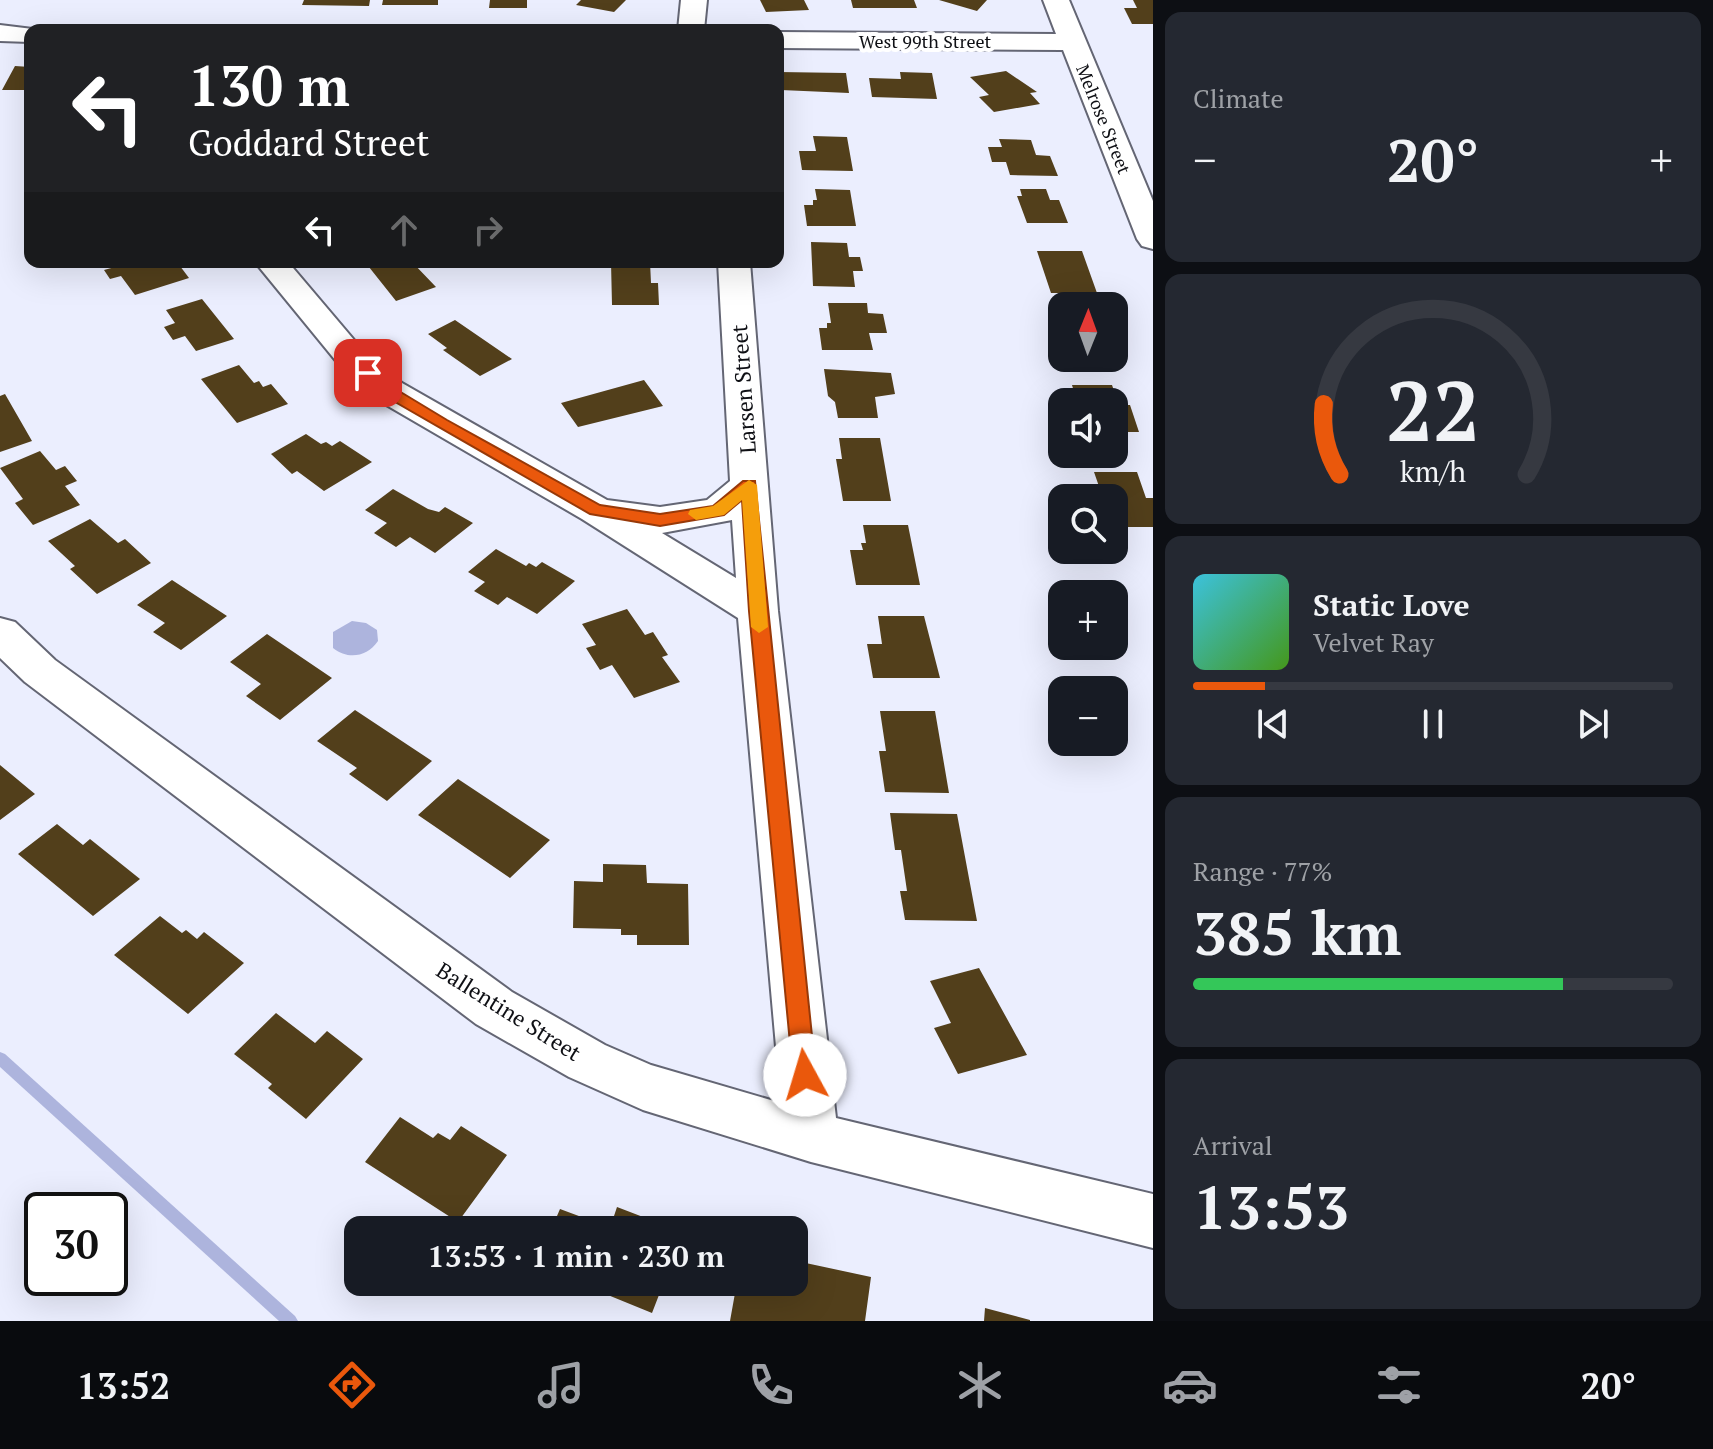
<!DOCTYPE html>
<html lang="en">
<head>
<meta charset="utf-8">
<style>
  :root { --surface:#171b24; --page:#242831; --text:#f1f3f6; --muted:#9ea1a6; --line:#363941; --accent:#ea580c }
  body { margin:0; font-family:"PT Serif",serif; background:var(--page); color:var(--text); height:100vh; display:flex; flex-direction:column; font-size:30px; white-space:nowrap }
  * { box-sizing:border-box; margin:0 }
  p { font-size:26px; color:var(--muted) }
  .icon { flex:none; width:44px; height:44px; fill:none; stroke:currentColor; stroke-width:2; stroke-linecap:round; stroke-linejoin:round }
  .map { position:relative; flex:1; overflow:hidden }
  .details { display:flex; flex-direction:column; gap:12px; padding:12px; background:#0d0f14; width:560px }
  .details>* { flex:none }
  .hud { position:absolute; left:24px; top:24px; width:760px; height:244px; border-radius:16px; box-shadow:0 8px 32px #0002; background:#202124; color:#fff; overflow:hidden }
  .needle { width:52px; rotate:1deg }
  .fabs { position:absolute; left:1048px; top:292px; display:grid; gap:16px }
  .fabs a { display:grid; place-items:center; width:80px; height:80px; border-radius:16px; background:var(--surface); box-shadow:0 8px 32px #0002; font-size:40px }
  .speed { position:absolute; left:24px; top:1192px; display:flex; gap:16px; font-size:40px; font-weight:700; text-align:center }
  .speed>* { display:grid; place-content:center; width:104px; height:104px; border-radius:50%; background:var(--surface); box-shadow:0 8px 32px #0002; line-height:1 }
  .speed .limit { border:4px solid #111; border-radius:12px; background:#fff; color:#111 }
  .pin { position:absolute; display:grid; place-items:center; width:68px; height:68px; color:#fff; margin:-34px; border-radius:16px; box-shadow:0 4px 12px #0006 }
  .me { position:absolute; width:88px; margin:-44px; rotate:354deg; stroke-linejoin:round; filter:drop-shadow(0 0 6px #0008) }
  .turn { display:flex; align-items:center; gap:28px; height:168px; padding:0 32px; font-size:36px }
  .turn .icon { width:104px; height:104px; stroke-width:2.5 }
  .turn b { display:block; font-size:56px; line-height:68px }
  .lanes { display:flex; align-items:center; height:76px; padding:0 32px; background:#0003; justify-content:center; gap:40px; direction:ltr }
  .lanes .off { opacity:.35 }
  .big { font-size:60px; font-weight:700; line-height:1.1 }
  .details .widget { flex:1; display:flex; flex-direction:column; justify-content:center; gap:12px; min-width:0; padding:0 28px; border-radius:16px; background:var(--page) }
  .details .dial { align-items:center; gap:0 }
  .dial svg { height:208px; overflow:visible; fill:none; stroke:var(--line); stroke-width:7; stroke-linecap:round; text-anchor:middle }
  .dial text { fill:var(--text); stroke:none }
  .song { display:flex; align-items:center; gap:24px }
  .cover { width:96px; height:96px; border-radius:12px; background:linear-gradient(135deg,hsl(190 70% 55%),hsl(100 70% 35%)) }
  .played { height:8px; border-radius:4px; background:linear-gradient(90deg,var(--accent) 15%,var(--line) 15%) }
  .keys { display:flex; justify-content:space-around; direction:ltr }
  .heat { display:flex; justify-content:space-between; align-items:center; font-size:44px; direction:ltr }
  .charge { height:12px; border-radius:6px; background:linear-gradient(90deg,#34c759 77%,var(--line) 0) }
  .trip { position:absolute; left:344px; top:1216px; width:464px; height:80px; border-radius:16px; background:var(--surface); box-shadow:0 8px 32px #0002; font-weight:700; line-height:80px; text-align:center }
  .tab-bar { display:flex; height:128px; justify-content:space-around; align-items:center; background:#090b0e; color:var(--muted) }
  .tab-bar .icon { width:56px; height:56px }
  .tab-bar .selected { color:var(--accent) }
  .tab-bar b { font-size:36px; color:var(--text) }
  main { display:flex; flex:1; min-height:0 }
  .map>svg:first-child { display:block }
  .water { fill:#adb4dd }
  .lines { fill:none; stroke-linecap:round; stroke-linejoin:round }
  .stream { fill:#adb4dd; fill-rule:evenodd }
  .building { fill:#523f1b }
  .street-casing { stroke:#646674; stroke-width:4 }
  .street { fill:#fff; fill-rule:evenodd }
  .route { fill:#ea580c; stroke:#983908; stroke-width:2 }
  .slow { fill:#f59e0b }
  .labels { text-anchor:middle; dominant-baseline:central; stroke-width:8; stroke-linejoin:round; paint-order:stroke }
  .far-street-label { font-size:18px; fill:#0f1015; stroke:#fff }
  .street-label { font-size:22px; fill:#0f1015; stroke:#fff }
</style>
</head>
<body>
<main>
<div class="map">
<svg width="1153" height="1321" viewBox="0 0 1153 1321">
  <rect width="100%" height="100%" fill="#ebeefe"/>
  <path class="water" d="M352 621 366 623 377 630 378 641C367 657 348 660 333 648V632Z"/>
  <g class="lines">
    <path class="stream" d="M0 1052 5 1054 295 1316 298 1321H279L0 1067Z"/>
  </g>
  <path class="building" d="M304 0H370L369 6 302 5Z
    M383 0H438V5H382Z
    M490 0H527V8H489Z
    M581 0H626L614 12 576 5Z
    M760 0H804L809 10 766 12Z
    M851 0H914L917 8H853Z
    M939 0H987L977 11Z
    M1133 0H1153V24H1132L1124 8H1137Z
    M15 66 30 67V90H2Z
    M1006 71 1037 92 1030 93 1040 104 994 112 979 97 989 95 970 77Z
    M779 72 846 73 849 93 781 90Z
    M900 72 932 73 937 99 872 97 869 78 901 79Z
    M813 136 847 137 853 171 802 170 799 151H816Z
    M999 139 1031 140 1036 155 1050 156 1058 176 1010 175 1006 162H992L988 147H1002Z
    M815 189 850 190 856 226H807L804 205H813V200H817Z
    M1020 189H1046L1050 200H1059L1068 223H1027L1017 196H1022Z
    M811 242 847 243 849 257H860L863 271H853L855 287 813 286Z
    M1037 251H1082L1097 293H1051Z
    M112 262H177L189 278 135 295 121 276 110 279 104 270 115 267Z
    M365 262H412L436 287 396 301Z
    M611 262H650L651 283H658L659 305H612Z
    M202 299 234 339 196 351 185 336 173 340 164 327 175 323 166 310Z
    M828 303H867L868 313 883 314 887 333H869L873 350H822L819 328H827V323H831Z
    M455 320 512 359 480 376 443 350 447 348 428 334Z
    M1062 358H1109L1113 369 1066 368Z
    M239 365 254 383 259 381 263 387 271 384 288 404 237 423 201 379Z
    M824 369 891 373 895 394 875 397 878 418H838L835 402 828 396Z
    M644 380 663 406 578 427 561 403Z
    M1072 385H1112L1119 405H1130L1139 432H1114V402H1077Z
    M5 394 32 441 0 452V396Z
    M306 434 321 444 326 442 332 446 340 441 372 462 324 491 297 471 292 474 271 454Z
    M839 438H880L891 501H843L836 459H842Z
    M40 451 56 470 65 466 77 481 65 486 80 505 33 525 15 503 23 499 0 468Z
    M1094 472H1137L1146 498H1153V527H1114V498H1103Z
    M393 489 428 509 439 512 445 507 473 523 435 553 410 537 396 547 374 533 387 523 365 510Z
    M90 519 118 543 125 539 151 563 97 594 70 569 75 566 48 541Z
    M863 525H908L920 585H856L850 550H863L861 543H866Z
    M496 549 526 566 529 563 536 567 542 562 575 581 537 614 507 597 498 605 474 591 485 582 468 572Z
    M172 580 227 616 181 650 153 632 165 623 137 605Z
    M627 609 645 635 653 632 668 655 662 657 680 682 634 698 612 665 600 670 586 648 596 645 582 624Z
    M878 616H924L940 678H873L867 644H882Z
    M267 634 332 678 280 720 246 696 261 684 230 662Z
    M355 710 432 761 387 801 349 774 357 768 317 741Z
    M880 711H935L949 793 885 792 879 751H886Z
    M0 765 35 794 0 820Z
    M458 779 550 840 510 878 418 815Z
    M890 813 957 814 977 921 905 920 900 891H907L901 850H895Z
    M57 824 83 845 90 839 140 879 93 916 18 854Z
    M603 864 646 865 647 883 688 884 689 945H637V935H621V929L573 928 574 881 603 882Z
    M160 916 182 933 186 930 197 939 204 932 244 963 188 1014 114 955Z
    M979 968 1027 1055 958 1074 934 1028 951 1023 930 981Z
    M276 1013 315 1043 327 1031 363 1059 306 1119 268 1088 272 1084 234 1054Z
    M400 1117 433 1138 438 1133 450 1140 461 1126 507 1155 458 1222 365 1162Z
    M617 1207 677 1230H551L560 1209 595 1222 598 1216 612 1222Z
    M801 1262 871 1277 865 1321H730L737 1282H758L796 1290Z
    M576 1282H664L652 1313Z
    M985 1308 1030 1320V1321H984Z"/>
  <g class="lines">
    <g class="street-casing">
      <path id="street" d="M681 0H707L704 30H678Z
        M1043 0H1069L1153 201V249L1142 246 1137 239 1063 50 778 48V32L1056 34Z
        M0 25 41 30H30V42L0 41Z
        M255 262H288L360 347 402 383 607 500 660 507 707 500 730 481 718 262H750L778 611 836 1118 1153 1194V1248L811 1162 643 1110 569 1077 476 1024 25 682 0 658V618L15 622 55 660 512 992 605 1045 651 1065 781 1103 738 618 582 519 376 399 336 361ZM732 520 736 578 662 533Z"/>
    </g>
    <use href="#street" class="street"/>
  </g>
  <path class="route" d="M363 370H374L394 388 447 420 600 505 660 514 713 506 743 481H755L816 1075 813 1082 805 1085 797 1082 793 1075 749 611 742 500 724 515 660 526 590 514 383 395 363 376Z"/>
  <path class="slow" d="M749 480 757 485 768 627 759 633 751 627 742 500 724 515 696 520 688 514 690 510 713 506Z"/>
  <g class="labels">
    <g class="far-street-label">
      <text x="925" y="41">West 99th Street</text>
      <text transform="translate(1104 119) rotate(68)">Melrose Street</text>
    </g>
    <g class="street-label">
      <text transform="translate(743 389) rotate(-94)">Larsen Street</text>
      <text transform="translate(509 1011) rotate(32)">Ballentine Street</text>
    </g>
  </g>
</svg>
<div class="fabs">
<a><svg class="needle" viewBox="-14 -14 28 28"><path d="M0-13l5 13h-10z" fill="#e53935"/><path d="M0 13l5-13h-10z" fill="#9ea1a6"/></svg></a>
<a><svg class="icon" aria-label="sound" viewBox="0 0 24 24"><path d="M4 9h4l5-4v14l-5-4H4zM17 9q2 3 0 6"/></svg></a>
<a><svg class="icon" aria-label="search" viewBox="0 0 24 24"><circle cx="10" cy="10" r="6"/><path d="M15 15l6 6"/></svg></a>
<a>+</a>
<a>−</a>
</div>
<div class="speed"><div class="limit">30</div></div>
<div class="pin" style="left:368px;top:373px;background:#d93025"><svg class="icon" aria-label="arrive" viewBox="0 0 24 24"><path d="M6 21V4h12l-3 4 3 4H6"/></svg></div>
<svg class="me" style="left:805px;top:1075px" viewBox="-20 -20 40 40"><circle r="19" fill="#fff"/><path d="M0-13L10 11 0 6-10 11z" fill="#ea580c"/></svg>
<div class="trip">13:53 · 1 min · 230 m</div>
<div class="hud">
<div class="turn"><svg class="icon" aria-label="left" viewBox="0 0 24 24"><path d="M17 20v-9H6M10 6l-5 5 5 5"/></svg><div><b>130 m</b>Goddard Street</div></div>
<div class="lanes"><svg class="icon" aria-label="left" viewBox="0 0 24 24"><path d="M17 20v-9H6M10 6l-5 5 5 5"/></svg><svg class="icon off" aria-label="ahead" viewBox="0 0 24 24"><path d="M12 20V5M6 11l6-6 6 6"/></svg><svg class="icon off" aria-label="right" viewBox="0 0 24 24"><path d="M7 20v-9h11M14 6l5 5-5 5"/></svg></div>
</div>
</div>
<section class="details">
<div class="widget"><p>Climate</p>
<div class="heat"><a>−</a><b class="big">20°</b><a>+</a></div>
</div>
<div class="widget dial"><svg viewBox="0 0 100 80">
<path d="M14 69A42 42 0 1 1 86 69"/>
<path d="M14 69A42 42 0 0 1 8 42" stroke="#ea580c"/>
<text x="50" y="56" font-size="32" font-weight="700">22</text>
<text x="50" y="72" font-size="11">km/h</text>
</svg></div>
<div class="widget">
<div class="song"><i class="cover"></i><div><b>Static Love</b><p>Velvet Ray</p></div></div>
<div class="played"></div>
<div class="keys"><svg class="icon" aria-label="previous" viewBox="0 0 24 24"><path d="M18 5L8 12l10 7zM5 5v14"/></svg><svg class="icon" aria-label="pause" viewBox="0 0 24 24"><path d="M8 5v14M16 5v14"/></svg><svg class="icon" aria-label="next" viewBox="0 0 24 24"><path d="M6 5l10 7-10 7zM19 5v14"/></svg></div>
</div>
<div class="widget"><p>Range · 77%</p><b class="big">385 km</b><div class="charge"></div></div>
<div class="widget"><p>Arrival</p><b class="big">13:53</b></div>
</section>
</main>
<nav class="tab-bar">
<b>13:52</b>
<svg class="icon selected" aria-label="directions" viewBox="0 0 24 24"><path d="M12 3l9 9-9 9-9-9zM9 14v-3h6M13 9l2 2-2 2"/></svg>
<svg class="icon" aria-label="music" viewBox="0 0 24 24"><path d="M9 18V5l10-2v13"/><circle cx="6" cy="18" r="3"/><circle cx="16" cy="16" r="3"/></svg>
<svg class="icon" aria-label="phone" viewBox="0 0 24 24"><path d="M5 4h4l2 5-3 2q2 4 5 5l2-3 5 2v4C11 20 4 13 5 4z"/></svg>
<svg class="icon" aria-label="climate" viewBox="0 0 24 24"><path d="M12 3v18M4 7l16 10M4 17L20 7"/></svg>
<svg class="icon" aria-label="car" viewBox="0 0 24 24"><path d="M5 17H2v-5l4-1 3-4h7l3 4 3 1v5h-3M9 17h6M6 11h13"/><circle cx="7" cy="17" r="2"/><circle cx="17" cy="17" r="2"/></svg>
<svg class="icon" aria-label="filters" viewBox="0 0 24 24"><path d="M4 7h16M4 17h16"/><circle cx="9" cy="7" r="2"/><circle cx="15" cy="17" r="2"/></svg>
<b>20°</b>
</nav>
</body>
</html>
